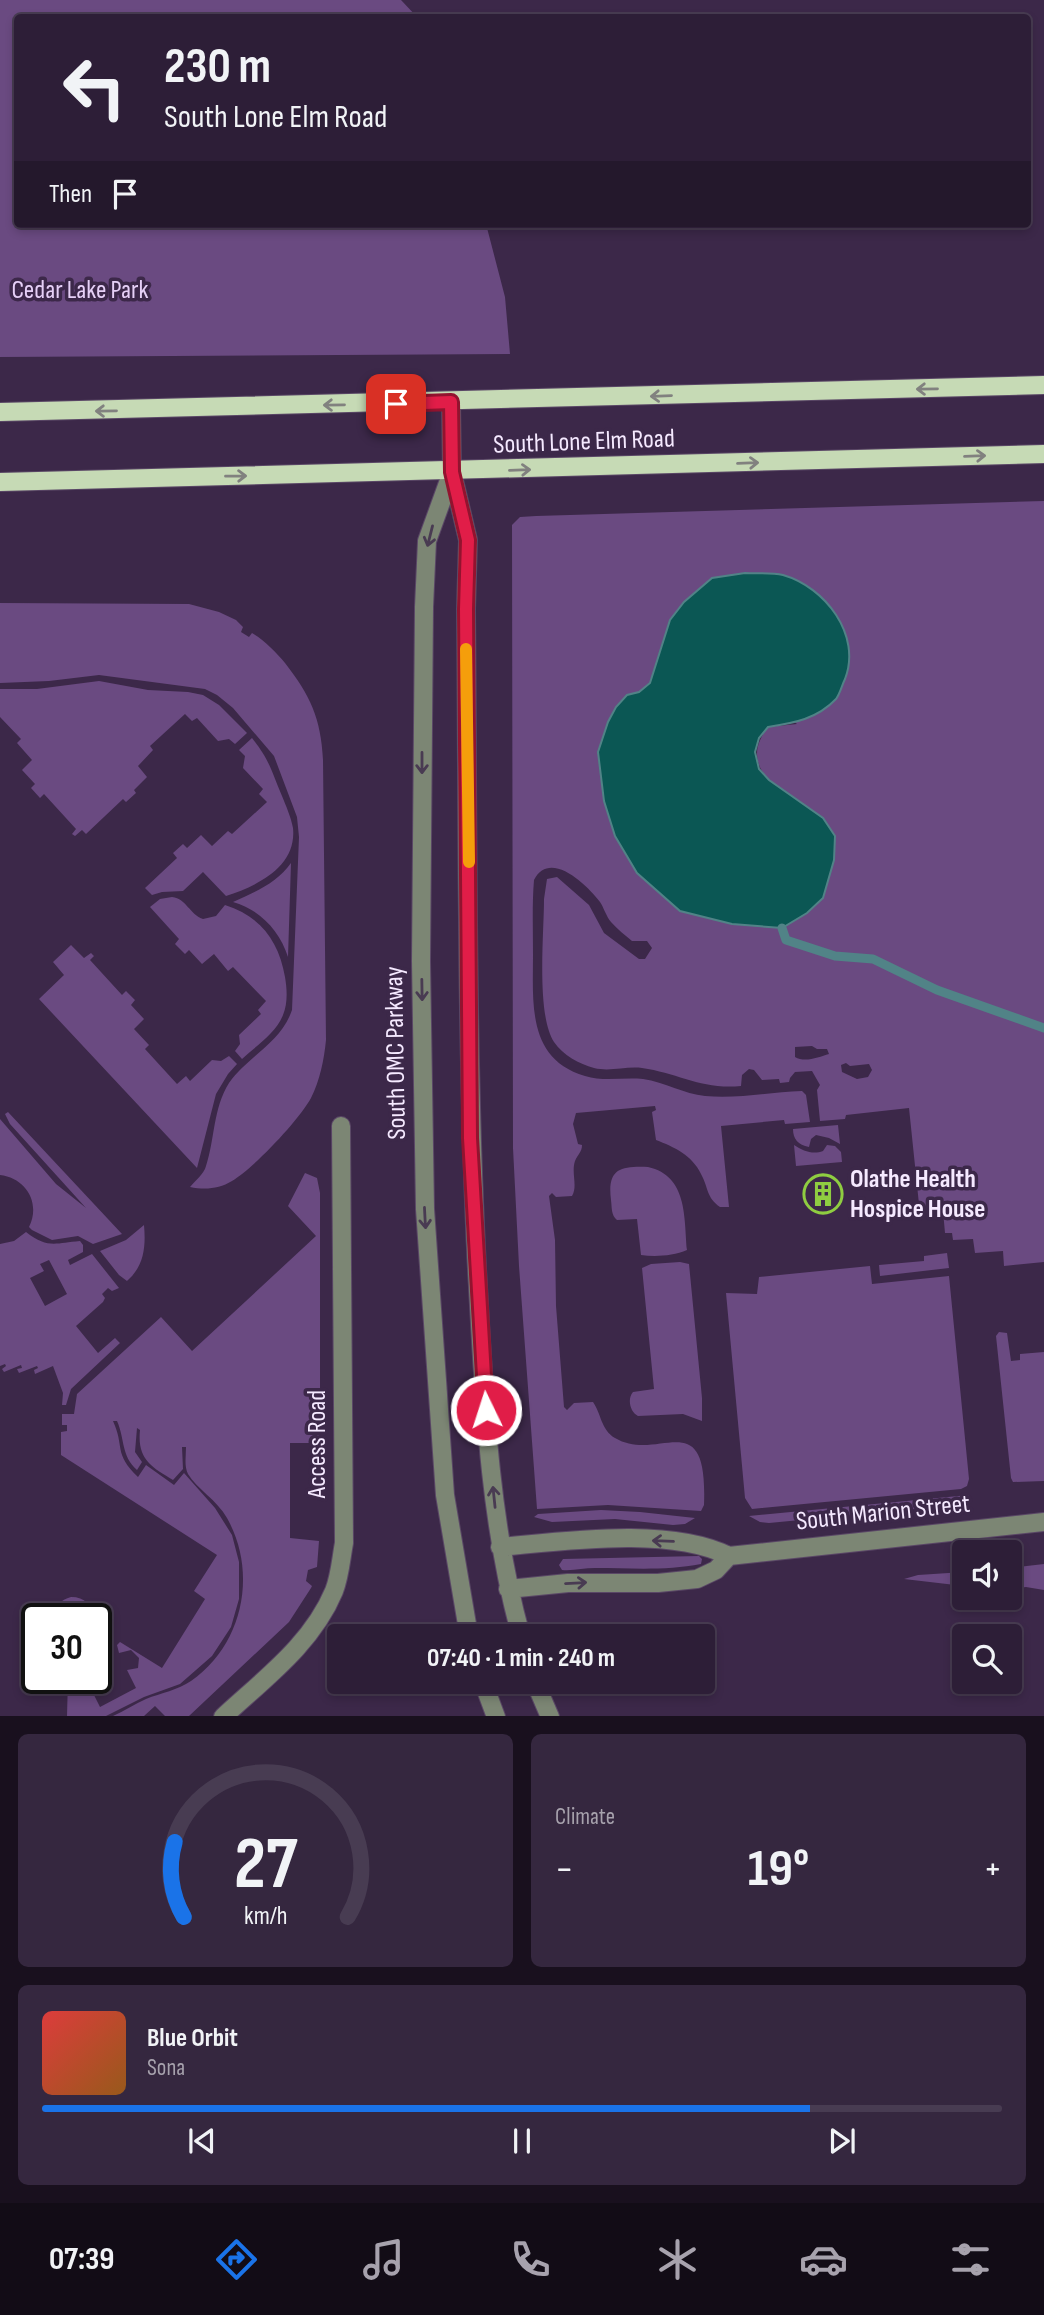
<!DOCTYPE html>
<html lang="en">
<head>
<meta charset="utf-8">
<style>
  :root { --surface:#2d1e37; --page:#35273f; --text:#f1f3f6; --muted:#a7a2ad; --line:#483c52; --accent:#1a73e8 }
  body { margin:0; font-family:"Sofia Sans Condensed",sans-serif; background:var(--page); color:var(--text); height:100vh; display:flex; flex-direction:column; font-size:26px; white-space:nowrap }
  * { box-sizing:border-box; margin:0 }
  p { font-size:23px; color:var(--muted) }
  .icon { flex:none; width:38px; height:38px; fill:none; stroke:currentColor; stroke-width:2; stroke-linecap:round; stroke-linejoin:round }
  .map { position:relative; height:1716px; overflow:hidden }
  .sheet { display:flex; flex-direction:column; gap:18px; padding:18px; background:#19101e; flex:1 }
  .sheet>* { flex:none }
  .top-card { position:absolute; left:14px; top:14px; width:1017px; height:214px; border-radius:7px; box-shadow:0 4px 10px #0003,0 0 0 2px var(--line); background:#2d1e37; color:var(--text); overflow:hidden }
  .buttons { position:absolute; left:952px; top:1540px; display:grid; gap:14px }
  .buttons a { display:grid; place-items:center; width:70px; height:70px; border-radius:7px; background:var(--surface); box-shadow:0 4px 10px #0003,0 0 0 2px var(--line); font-size:35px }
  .speed { position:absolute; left:21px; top:1603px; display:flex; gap:14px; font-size:35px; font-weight:700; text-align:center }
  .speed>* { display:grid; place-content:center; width:91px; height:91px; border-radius:50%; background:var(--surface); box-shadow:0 4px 10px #0003,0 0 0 2px var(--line); line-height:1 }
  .speed .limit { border:4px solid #111; border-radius:10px; background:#fff; color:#111 }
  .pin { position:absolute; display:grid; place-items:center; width:60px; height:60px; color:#fff; margin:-30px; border-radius:14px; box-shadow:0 4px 10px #0006 }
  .me { position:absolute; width:77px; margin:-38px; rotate:356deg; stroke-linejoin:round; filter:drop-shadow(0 0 5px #0008) }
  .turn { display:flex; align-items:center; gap:24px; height:147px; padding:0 35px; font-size:32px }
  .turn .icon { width:91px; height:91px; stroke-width:2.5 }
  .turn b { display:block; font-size:49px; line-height:60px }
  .then { display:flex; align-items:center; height:66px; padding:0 35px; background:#0003; gap:14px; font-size:26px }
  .big { font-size:52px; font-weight:700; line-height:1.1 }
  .sheet .card { flex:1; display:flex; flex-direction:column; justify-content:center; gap:10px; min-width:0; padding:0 24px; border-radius:10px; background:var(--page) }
  .sheet .dial { align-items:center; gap:0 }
  .dial svg { height:182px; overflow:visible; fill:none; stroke:var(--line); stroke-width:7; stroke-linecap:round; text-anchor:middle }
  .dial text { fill:var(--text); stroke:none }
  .song { display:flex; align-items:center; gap:21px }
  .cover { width:84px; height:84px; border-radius:10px; background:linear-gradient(135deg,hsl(0 70% 55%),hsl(30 70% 35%)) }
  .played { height:7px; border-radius:4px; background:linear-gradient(90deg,var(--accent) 80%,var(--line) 80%) }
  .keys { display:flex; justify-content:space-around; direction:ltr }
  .heat { display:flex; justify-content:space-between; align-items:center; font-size:38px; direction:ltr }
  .sheet .tiles { flex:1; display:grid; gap:18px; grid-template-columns:1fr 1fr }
  .card:last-child { grid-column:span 2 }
  .trip { position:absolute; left:327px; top:1624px; width:388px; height:70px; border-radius:7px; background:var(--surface); box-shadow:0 4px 10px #0003,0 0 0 2px var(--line); font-weight:700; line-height:70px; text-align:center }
  .tabs { display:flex; height:112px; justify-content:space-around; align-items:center; background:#120c16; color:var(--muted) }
  .tabs .icon { width:49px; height:49px }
  .tabs .selected { color:var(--accent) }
  .tabs b { font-size:32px; color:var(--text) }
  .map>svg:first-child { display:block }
  .green { fill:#6a4a81; fill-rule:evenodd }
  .water { fill:#0b5754; stroke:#518387; stroke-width:2 }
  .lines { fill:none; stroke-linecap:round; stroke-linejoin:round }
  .stream { stroke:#518387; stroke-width:9 }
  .minor-casing { stroke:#5a4766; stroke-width:20 }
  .major-casing { stroke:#5a4766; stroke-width:20 }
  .minor { stroke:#7c8674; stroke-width:18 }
  .major { stroke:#c6dab5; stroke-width:18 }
  .oneway { stroke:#81817f }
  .oneway2 { stroke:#493b52 }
  .route-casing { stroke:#92132f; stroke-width:18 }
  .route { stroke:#e11d48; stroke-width:12 }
  .slow { stroke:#f59e0b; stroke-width:12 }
  .labels { text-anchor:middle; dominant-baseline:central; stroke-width:7; stroke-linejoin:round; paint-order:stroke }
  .park-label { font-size:26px; fill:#e6d0f7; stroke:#3c2849 }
  .street-label { font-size:26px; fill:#f5e9ff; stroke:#3c2849 }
  .poi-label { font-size:26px; font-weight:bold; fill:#f5e9ff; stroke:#3c2849; text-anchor:start }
</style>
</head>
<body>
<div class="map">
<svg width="1044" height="1717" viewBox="0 0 1044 1717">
  <rect width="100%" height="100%" fill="#3c2849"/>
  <path class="green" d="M0 0H401L417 17 18 18V224H486L505 297 510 354 0 357Z
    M1044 501V1262L1004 1266 1003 1251 975 1253 973 1239 953 1240 952 1233H945L943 1211 920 1214 909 1108 846 1115 845 1119 820 1121 817 1090 820 1085 812 1071 795 1072 790 1078 789 1082 780 1083 779 1079 762 1080 754 1070 749 1069 742 1075 741 1086C702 1090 678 1073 642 1068 626 1066 610 1072 594 1068 579 1064 563 1055 554 1042 536 1014 544 934 544 899L547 879 557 877 589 905 604 933 639 959H645L652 948 647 941H632C625 935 617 929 611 922 606 916 604 908 600 902 587 885 550 849 534 880 532 904 533 930 533 955 533 1003 527 1059 585 1076 604 1082 623 1077 643 1079 665 1082 684 1094 705 1096 738 1099 769 1092 802 1091L806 1095 810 1122 785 1124 784 1120 721 1126 729 1207H720C706 1197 709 1189 701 1174 692 1155 674 1147 656 1140L652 1112 656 1110 655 1106 576 1113 573 1124 578 1144 582 1145C582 1152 578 1154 575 1161 571 1173 578 1186 572 1196L556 1197 552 1193 549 1196 555 1240 556 1306 564 1407 567 1410 574 1403 593 1402C601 1413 601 1430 615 1438 659 1464 708 1401 704 1505L701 1511 608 1505 537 1509 519 1266 513 1148 512 525 520 517 536 516ZM670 620 797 724 768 727C733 772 790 796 823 818L637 873 615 836 604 801 627 695 639 692 650 683ZM812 1046 817 1049H827L829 1054C819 1057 805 1063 795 1057V1047ZM846 1063 850 1066 869 1064 872 1070 868 1077 857 1079 842 1072 841 1065Z
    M0 603 189 604 219 612 236 620 243 627 241 632 249 637 252 633C264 640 276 652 285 663 310 695 321 718 323 760L326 1040C324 1060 320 1080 311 1098 299 1120 254 1168 232 1181 219 1189 205 1190 190 1187 195 1181 204 1174 206 1166 215 1139 213 1108 229 1083 248 1056 281 1043 292 1010L299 837 297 817 274 756 233 708 217 695 205 689 99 675 49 681 0 683Z
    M99 681 148 690 188 692 203 695 219 705 247 733 235 744 229 739 218 741 197 718 192 721 185 714 150 746 153 750 138 766 147 777 134 790 136 793 126 802 123 799 86 834 82 830 75 836 72 834 76 829 44 794 40 798 31 788 35 784 22 770 32 760 17 743 21 739 0 717V689H37Z
    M252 738C270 761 271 770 282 796 286 806 291 817 293 828 297 867 257 886 226 896L203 872 183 891 162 892 152 895 145 888 177 858 173 853 183 844 187 848 201 835 212 846 228 831 232 834 267 802 259 794 263 789 243 768 245 756 239 750Z
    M291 863 288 957C280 931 259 909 233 902 255 892 277 883 291 863Z
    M172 897C187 899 189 914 203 919L216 916 225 905C260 916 279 941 285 977 287 989 288 1003 283 1015 276 1033 256 1046 242 1059L235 1051 240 1044 239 1035 261 1014 258 1010 266 1001 233 967 228 971 214 954 202 964 189 950 185 954 175 944 179 939 150 907 160 899Z
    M71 945 84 958 91 953 94 956 90 960 122 995 126 991 135 1000 131 1005 144 1019 134 1029 149 1045 145 1049 177 1084 186 1076 190 1081 212 1060 221 1061 229 1056 237 1064 228 1074 216 1094 197 1168 39 999 64 975 53 962Z
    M8 1112 122 1234 93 1244 78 1236 52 1240 32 1230 29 1227C41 1203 26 1178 0 1175V1119L56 1184 86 1208 10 1124 5 1114Z
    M838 1125 840 1144 829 1138 816 1135 811 1139 809 1147C798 1145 793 1139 793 1129Z
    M794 1145C803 1151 813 1155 823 1151L827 1145 835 1146 841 1152 842 1162 796 1166Z
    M648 1167C688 1176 684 1218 687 1250 673 1256 655 1257 641 1255L637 1219 617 1220C611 1215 612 1208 611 1200 607 1169 620 1166 648 1167Z
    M305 1173 317 1178 320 1193V1441L317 1443H290V1538L319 1541 317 1567 308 1570 306 1581 312 1586 311 1588 289 1622 189 1716H165L155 1706 144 1716H113C124 1711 135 1704 146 1699 161 1693 178 1690 191 1681 243 1645 258 1573 227 1518 217 1500 197 1489 188 1474 184 1466 186 1456 186 1447H182L183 1469 173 1480C151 1467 137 1459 140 1430L137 1428 135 1452 142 1462 137 1470C121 1456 125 1439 117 1421H113C125 1447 113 1453 138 1477L146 1465 174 1485 184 1473 215 1508 232 1535 239 1562V1599L231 1627 212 1656 180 1684 144 1697 106 1716H67L68 1678 86 1679 100 1707 136 1688 127 1670 138 1668 139 1658 131 1650 119 1653 117 1645 120 1642 162 1668 205 1599 194 1591 217 1555 61 1455V1432L67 1431V1425H62V1414H74L77 1394 161 1317 192 1351 316 1236 288 1206Z
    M144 1225C146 1247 144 1266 127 1281L119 1275 100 1251 126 1240Z
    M26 1232C48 1249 55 1243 80 1241L83 1245V1252L68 1260 70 1265 92 1254 119 1288 112 1291 108 1288 102 1294 105 1298 103 1302 76 1326 98 1353 115 1338 120 1343 71 1389 66 1405H62L63 1393 53 1366 35 1374 34 1370 38 1368 37 1366 19 1373 17 1369 22 1368 21 1365 4 1372 2 1369 6 1366 5 1364 0 1366V1244L14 1241ZM49 1260 67 1294 45 1306 30 1278 44 1271 40 1264Z
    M947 1253 949 1268 880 1276 879 1265 924 1261V1256Z
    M680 1262 689 1264 702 1398V1421L683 1414 638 1416C630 1412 627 1399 633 1392L654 1389 642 1268 651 1264Z
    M870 1266 872 1284 949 1276 969 1479 967 1486 961 1489 752 1509 745 1498 726 1293 757 1294 759 1277Z
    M999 1332 1007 1333 1011 1361 1020 1360V1354L1044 1352V1481L1013 1482 1011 1478 996 1336Z
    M969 1495 959 1503 947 1506 769 1523 760 1522 749 1516Z
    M601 1510 640 1512 695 1518 685 1524 673 1525 615 1519 552 1522 534 1517 538 1514Z
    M699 1556 702 1559 701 1564C666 1571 630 1568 595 1568 584 1568 573 1571 562 1570L559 1565 563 1559Z
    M1044 1564V1590L1026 1587 1010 1589V1568Z
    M964 1572V1586L904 1579 918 1575Z
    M71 1597C85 1597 92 1605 92 1619H54C53 1607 60 1600 71 1597Z"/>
  <path class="water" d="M745 573C757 574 771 572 783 575 825 587 862 635 845 679 842 685 840 694 836 699 817 719 794 723 768 727L759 738 755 752 759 769 769 780 823 818 835 836 834 860 823 898 807 913 782 928 732 924 680 911 637 873 615 836 604 801 598 752 608 722 616 707 627 695 639 692 650 683 670 620 684 602 712 578Z"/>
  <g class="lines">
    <path class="stream" d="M782 928 786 940 835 956 873 959 937 990 1044 1028"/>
    <g class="minor-casing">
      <path id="minor" d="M451 402 452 472 468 540 466 609C468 829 466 1050 477 1269 484 1392 488 1517 521 1636
        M452 472 427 541 424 607 421 961 425 1209 445 1495 469 1636
        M500 1547C566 1541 669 1526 729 1556L1044 1522
        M508 1589 568 1583H658L697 1579 716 1570 729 1556
        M483 1682 496 1717
        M535 1682 550 1717
        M223 1717C264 1679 312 1644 334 1591 340 1576 341 1559 344 1543L341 1126"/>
    </g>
    <g class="major-casing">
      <path id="major" d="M0 412 1044 385
        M0 482 1044 454"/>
    </g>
    <use href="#minor" class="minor"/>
    <use href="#major" class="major"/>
  </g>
  <defs><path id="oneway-shaft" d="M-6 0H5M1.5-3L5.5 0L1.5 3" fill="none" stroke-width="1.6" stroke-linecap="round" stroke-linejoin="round" transform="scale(1.75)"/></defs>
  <g class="oneway">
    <use href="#oneway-shaft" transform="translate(927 389) rotate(179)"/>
    <use href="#oneway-shaft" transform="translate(661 396) rotate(178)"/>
    <use href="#oneway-shaft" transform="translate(334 405) rotate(179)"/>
    <use href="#oneway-shaft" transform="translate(106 411) rotate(179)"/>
    <use href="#oneway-shaft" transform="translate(975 456) rotate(-2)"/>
    <use href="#oneway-shaft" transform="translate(748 463) rotate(-2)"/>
    <use href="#oneway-shaft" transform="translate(520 470) rotate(-2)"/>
    <use href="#oneway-shaft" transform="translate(236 476) rotate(-1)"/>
  </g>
  <g class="oneway2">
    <use href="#oneway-shaft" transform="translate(430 536) rotate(104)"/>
    <use href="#oneway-shaft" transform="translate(422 763) rotate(90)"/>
    <use href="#oneway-shaft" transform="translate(422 990) rotate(89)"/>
    <use href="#oneway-shaft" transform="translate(425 1218) rotate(87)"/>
    <use href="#oneway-shaft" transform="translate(494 1497) rotate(-96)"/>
    <use href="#oneway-shaft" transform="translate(663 1541) rotate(-178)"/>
    <use href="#oneway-shaft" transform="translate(576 1583) rotate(-3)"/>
  </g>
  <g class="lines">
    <g class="route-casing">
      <path id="route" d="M396 404 451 402 452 472 468 540 466 609 470 1138 486 1410"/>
    </g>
    <use href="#route" class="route"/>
    <path class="slow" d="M466 649 469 862"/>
  </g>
  <defs>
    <g id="building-ring" transform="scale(2.0125)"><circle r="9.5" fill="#3c2849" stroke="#8fcd41" stroke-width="1.5"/><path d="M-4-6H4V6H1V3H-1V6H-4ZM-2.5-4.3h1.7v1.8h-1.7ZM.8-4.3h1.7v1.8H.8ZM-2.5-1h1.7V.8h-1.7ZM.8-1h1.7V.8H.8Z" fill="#8fcd41"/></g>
  </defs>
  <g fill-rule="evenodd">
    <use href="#building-ring" x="823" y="1194"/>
  </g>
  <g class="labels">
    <g class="park-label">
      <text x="80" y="290">Cedar Lake Park</text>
    </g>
    <g class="street-label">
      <text transform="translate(584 442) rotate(-2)">South Lone Elm Road</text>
      <text transform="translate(396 1053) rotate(-91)">South OMC Parkway</text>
      <text transform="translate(317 1444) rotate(-90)">Access Road</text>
      <text transform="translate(883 1513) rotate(-6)">South Marion Street</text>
    </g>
    <g class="poi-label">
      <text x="850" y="1179">Olathe Health<tspan x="850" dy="30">Hospice House</tspan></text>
    </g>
  </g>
</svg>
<div class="buttons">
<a><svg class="icon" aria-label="sound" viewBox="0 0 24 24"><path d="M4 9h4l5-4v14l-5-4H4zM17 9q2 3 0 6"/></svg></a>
<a><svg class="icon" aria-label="search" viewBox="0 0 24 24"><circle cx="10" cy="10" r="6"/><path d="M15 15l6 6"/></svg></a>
</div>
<div class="speed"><div class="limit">30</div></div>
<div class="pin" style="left:396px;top:404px;background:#d93025"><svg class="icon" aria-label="arrive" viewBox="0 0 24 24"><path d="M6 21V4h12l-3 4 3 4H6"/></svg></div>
<svg class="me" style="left:486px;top:1410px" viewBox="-20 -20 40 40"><circle r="17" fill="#e11d48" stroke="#fff" stroke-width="3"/><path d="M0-11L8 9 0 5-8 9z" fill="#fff"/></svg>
<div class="trip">07:40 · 1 min · 240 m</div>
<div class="top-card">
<div class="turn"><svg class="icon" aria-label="left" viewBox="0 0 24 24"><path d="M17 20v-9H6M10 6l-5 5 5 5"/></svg><div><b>230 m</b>South Lone Elm Road</div></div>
<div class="then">Then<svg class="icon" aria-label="arrive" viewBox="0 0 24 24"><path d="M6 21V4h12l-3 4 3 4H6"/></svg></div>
</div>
</div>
<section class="sheet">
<div class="tiles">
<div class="card dial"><svg viewBox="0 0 100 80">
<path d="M14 69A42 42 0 1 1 86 69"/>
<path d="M14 69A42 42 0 0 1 10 36" stroke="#1a73e8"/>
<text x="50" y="56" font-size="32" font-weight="700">27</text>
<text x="50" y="72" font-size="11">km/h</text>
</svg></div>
<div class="card"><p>Climate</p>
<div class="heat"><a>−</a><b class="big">19°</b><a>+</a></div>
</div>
<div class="card">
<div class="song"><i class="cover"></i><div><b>Blue Orbit</b><p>Sona</p></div></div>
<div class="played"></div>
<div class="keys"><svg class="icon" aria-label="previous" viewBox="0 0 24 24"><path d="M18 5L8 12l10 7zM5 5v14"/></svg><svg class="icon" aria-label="pause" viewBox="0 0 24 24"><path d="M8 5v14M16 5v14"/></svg><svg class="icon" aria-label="next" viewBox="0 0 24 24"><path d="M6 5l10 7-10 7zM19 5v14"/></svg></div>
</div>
</div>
</section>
<nav class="tabs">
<b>07:39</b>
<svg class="icon selected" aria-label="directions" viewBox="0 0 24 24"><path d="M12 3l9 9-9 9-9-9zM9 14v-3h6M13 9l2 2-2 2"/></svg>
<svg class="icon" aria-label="music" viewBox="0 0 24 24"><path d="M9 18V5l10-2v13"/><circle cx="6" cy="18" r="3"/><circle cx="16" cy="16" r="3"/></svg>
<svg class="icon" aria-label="phone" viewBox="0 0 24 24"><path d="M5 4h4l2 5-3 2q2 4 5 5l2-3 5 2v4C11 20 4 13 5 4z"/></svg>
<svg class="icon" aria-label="climate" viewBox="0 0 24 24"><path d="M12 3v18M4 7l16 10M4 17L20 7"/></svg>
<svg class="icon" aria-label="car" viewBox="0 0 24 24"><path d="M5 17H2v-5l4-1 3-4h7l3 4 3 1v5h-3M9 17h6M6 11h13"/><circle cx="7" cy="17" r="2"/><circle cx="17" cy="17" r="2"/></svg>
<svg class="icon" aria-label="filters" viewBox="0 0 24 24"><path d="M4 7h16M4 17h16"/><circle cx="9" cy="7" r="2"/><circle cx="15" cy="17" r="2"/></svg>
</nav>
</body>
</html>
